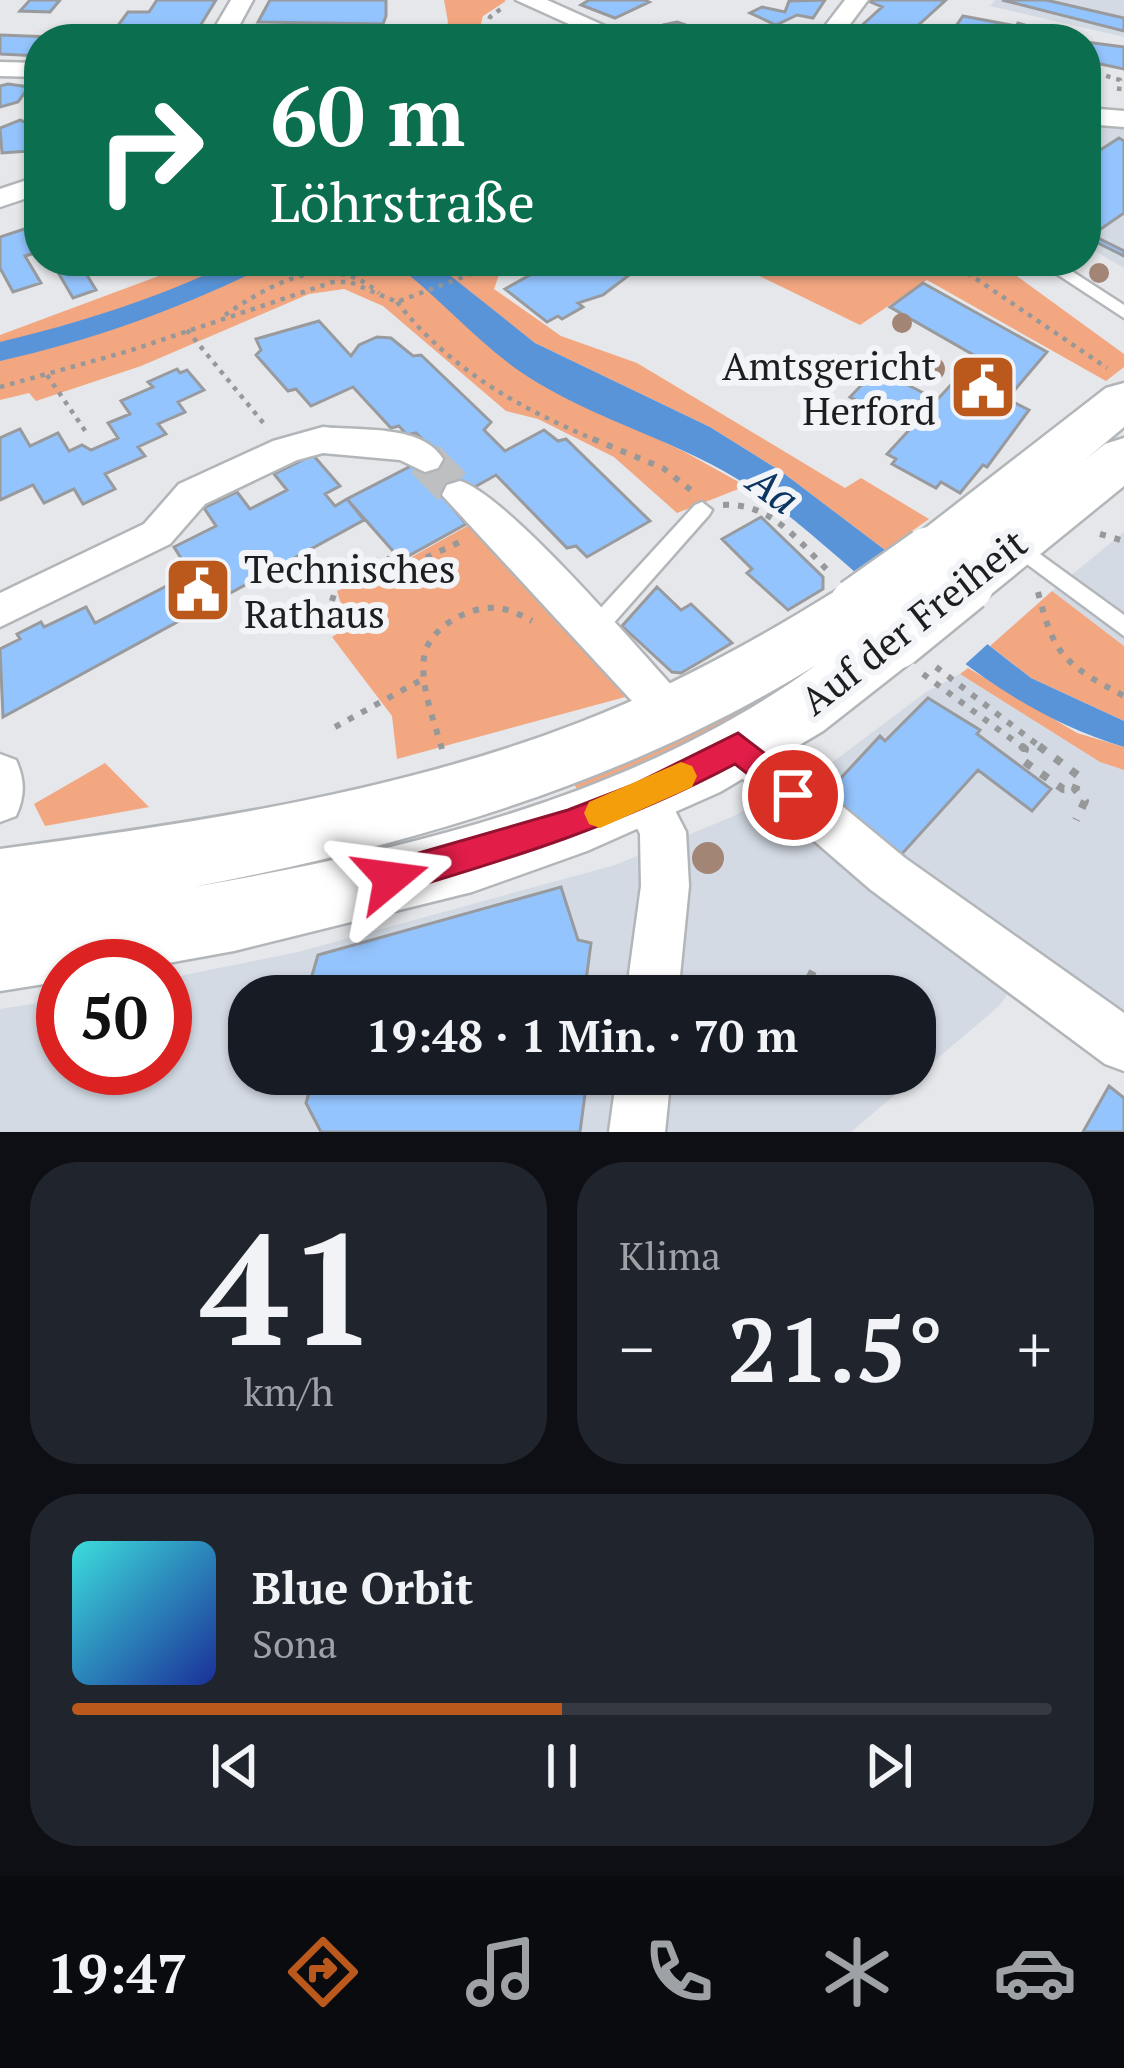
<!DOCTYPE html>
<html lang="de">
<head>
<meta charset="utf-8">
<style>
  :root { --surface:#171b24; --page:#20242c; --text:#f1f3f6; --muted:#9ea1a6; --line:#363941; --accent:#bb591c }
  body { margin:0; font-family:"PT Serif",serif; background:var(--page); color:var(--text); height:100vh; display:flex; flex-direction:column; font-size:45px; white-space:nowrap }
  * { box-sizing:border-box; margin:0 }
  p { font-size:39px; color:var(--muted) }
  .icon { flex:none; width:66px; height:66px; fill:none; stroke:currentColor; stroke-width:2; stroke-linecap:round; stroke-linejoin:round }
  .map { position:relative; height:1132px; overflow:hidden }
  .sheet { display:flex; flex-direction:column; gap:30px; padding:30px; background:#0d0f14; flex:1 }
  .sheet>* { flex:none }
  .hud { position:absolute; left:24px; top:24px; width:1077px; height:252px; border-radius:48px; box-shadow:0 3px 9px #0004; background:#0b6e4f; color:#fff; overflow:hidden }
  .speed { position:absolute; left:36px; top:939px; display:flex; gap:24px; font-size:60px; font-weight:700; text-align:center }
  .speed>* { display:grid; place-content:center; width:156px; height:156px; border-radius:50%; background:var(--surface); box-shadow:0 3px 9px #0004; line-height:1 }
  .speed .limit { border:18px solid #d22; background:#fff; color:#111 }
  .pin { position:absolute; display:grid; place-items:center; width:102px; height:102px; color:#fff; margin:-51px; border:6px solid #fff; border-radius:50%; box-shadow:0 3px 12px #0007 }
  .me { position:absolute; width:132px; margin:-66px; rotate:74deg; stroke-linejoin:round; filter:drop-shadow(0 0 9px #0008) }
  .turn { display:flex; align-items:center; gap:42px; height:252px; padding:0 48px; font-size:54px }
  .turn .icon { width:156px; height:156px; stroke-width:2.5 }
  .turn b { display:block; font-size:84px; line-height:102px }
  .big { font-size:90px; font-weight:800; line-height:1.1 }
  .sheet .tile { flex:1; display:flex; flex-direction:column; justify-content:center; gap:18px; min-width:0; padding:0 42px; border-radius:48px; background:var(--page) }
  .sheet .dial { align-items:center; gap:0 }
  .dial b { font-size:156px; line-height:1 }
  .song { display:flex; align-items:center; gap:36px }
  .cover { width:144px; height:144px; border-radius:18px; background:linear-gradient(135deg,hsl(180 70% 55%),hsl(230 70% 35%)) }
  .played { height:12px; border-radius:6px; background:linear-gradient(90deg,var(--accent) 50%,var(--line) 50%) }
  .keys { display:flex; justify-content:space-around; direction:ltr }
  .heat { display:flex; justify-content:space-between; align-items:center; font-size:66px; direction:ltr }
  .sheet .tiles { flex:1; display:grid; gap:30px; grid-template-columns:1fr 1fr }
  .tile:last-child { grid-column:span 2 }
  .trip { position:absolute; left:228px; top:975px; width:708px; height:120px; border-radius:48px; background:var(--surface); box-shadow:0 3px 9px #0004; font-weight:800; line-height:120px; text-align:center }
  .tab-bar { display:flex; height:192px; justify-content:space-around; align-items:center; background:#090b0e; color:var(--muted) }
  .tab-bar .icon { width:84px; height:84px }
  .tab-bar .current { color:var(--accent) }
  .tab-bar b { font-size:54px; color:var(--text) }
  .map>svg:first-child { display:block }
  .built { fill:#d3dae3; fill-rule:evenodd }
  .green { fill:#f2a781 }
  .water { fill:#5994d9 }
  .pier { fill:#e5e7ea }
  .building { fill:#94c4fe; stroke:#989a9d; stroke-width:3 }
  .lines { fill:none; stroke-linecap:round; stroke-linejoin:round }
  .street-tunnel { stroke:#bdbfc1; stroke-width:39; stroke-dasharray:39 20; stroke-linecap:butt }
  .lane-casing { stroke:#b3b6b9; stroke-width:5 }
  .street-casing { stroke:#b3b6b9; stroke-width:5 }
  .secondary-casing { stroke:#b3b6b9; stroke-width:5 }
  .path-far2 { stroke:#96989a; stroke-width:4.5; stroke-dasharray:4.5 6; stroke-linecap:butt }
  .path-far1 { stroke:#96989a; stroke-width:6; stroke-dasharray:6 9; stroke-linecap:butt }
  .path { stroke:#96989a; stroke-width:8; stroke-dasharray:8 12; stroke-linecap:butt }
  .lane { fill:#fff; fill-rule:evenodd }
  .street { fill:#fff; fill-rule:evenodd }
  .secondary { fill:#fff; fill-rule:evenodd }
  .secondary-bridge-casing { stroke:#b3b6b9; stroke-width:63; stroke-linecap:butt }
  .secondary-bridge { stroke:#fff; stroke-width:58 }
  .tree { fill:#a38575 }
  .route { fill:#e11d48; stroke:#92132f; stroke-width:3 }
  .slow { fill:#f59e0b }
  .labels { text-anchor:middle; dominant-baseline:central; stroke-width:12; stroke-linejoin:round; paint-order:stroke }
  .poi-label { font-size:39px; fill:#1d1e1f; stroke:#f2f4f7; text-anchor:end }
  .street-label { font-size:39px; fill:#1d1e1f; stroke:#f2f4f7 }
  .water-label { font-size:42px; font-style:italic; fill:#0b3662; stroke:#f2f4f7 }
</style>
</head>
<body>
<div class="map">
<svg width="1124" height="1132" viewBox="0 0 1124 1132">
  <rect width="100%" height="100%" fill="#e5e7ea"/>
  <path class="built" d="M995 0H1124V37L990 6Z
    M1086 123 1124 124V268L1086 246Z
    M1124 532V646L1052 591Z
    M960 674 1100 762 1124 770V1016L1036 955 999 1006 851 1132H0V1009L63 999V1068H165V979L298 952 615 865 734 816 826 767 926 692ZM249 996H915V1074H249Z"/>
  <path class="green" d="M444 0H504L506 1 483 16 477 39H444L448 22Z
    M199 261H510L502 266 494 289 561 336 637 363 845 488 861 478 929 519 885 550 782 472 710 427 535 343 468 290 440 301 537 382 683 451 764 496 741 488 677 513 614 457 538 419 506 411 383 306 344 289 309 294 141 366 36 401 29 393 0 400V335Z
    M744 261H996L1124 354V367L1106 381 927 280 860 325 739 266Z
    M469 525 551 606 629 696 397 759 392 716 332 637 348 627 337 591 399 564Z
    M1052 591 1124 646V721L1031 678 990 646Z
    M815 658 820 674 582 800 570 775Z
    M968 668 1077 733 1124 747V770L1100 762 960 674Z
    M105 763 149 807 45 826 34 804Z"/>
  <path class="water" d="M235 261H277C187 306 98 339 0 361V342C80 323 161 297 235 261Z
    M391 261H452L442 269 535 343 710 427 782 472 885 550 968 629 1031 678 1124 721V747C974 701 887 590 767 499 699 447 611 427 538 383 483 351 442 298 391 261Z"/>
  <path class="pier" d="M890 547 992 640 959 670 847 576Z"/>
  <path class="building" d="M30 0H60L50 12 20 11Z
    M157 0H216L192 39H108L128 12H149Z
    M270 0H386V16L383 24 258 22Z
    M589 0H644L649 2 615 18 581 5Z
    M825 0 813 18 797 15 776 25 750 13 762 7 785 12 789 1Z
    M866 0H946L903 39H847L882 7Z
    M1002 0H1046L1124 18V31Z
    M963 16 1016 26 1018 23 1071 39H959L967 27H963L955 39H947Z
    M677 22 703 31 691 39 654 36 660 33 654 31 663 25Z
    M500 26 508 27 541 39H491L490 32Z
    M293 31 312 30 336 31 329 39H280L290 38Z
    M0 35 79 38 39 39V56L0 54Z
    M1086 42 1124 47V69L1086 61Z
    M8 84 29 87 18 102 0 107V86Z
    M20 120 39 128V143L29 151 2 153 0 128Z
    M1119 138 1124 141V213L1092 235 1124 251V256L1086 237V159Z
    M39 224V252L25 256 41 283 13 292 0 268V237Z
    M555 261H662L643 272 637 269 603 295 578 303 583 307 562 319 558 316 547 322 505 289Z
    M79 262 96 290 73 298 56 269Z
    M923 283 1047 352 1007 399 1029 410 987 467 983 465 960 493 941 482 936 488 892 464 896 459 887 454 911 428 850 397 877 369 937 400 959 376 975 384 991 365 890 307Z
    M319 321 351 356 359 345 377 337 391 338 413 356 421 355 491 422 484 430 505 451 544 430 558 441 566 439 650 521 587 557 576 546 567 548 496 475 448 502 466 524 401 560 347 499 436 453 416 433 407 435 399 426 391 428 353 387 311 406 296 389 288 391 256 355 261 350 256 339Z
    M177 369 180 373 187 370 204 390 178 402 185 412 158 424 166 434 138 447 145 456 105 474 115 489 83 504 74 489 44 503 33 485 0 500V438L20 429 30 446 58 433 69 451 82 445 91 450 118 438 108 423 130 414 121 401 153 387 148 382Z
    M313 455 340 486 325 494 335 506 347 499 364 520 3 717 0 649 20 639 17 634 41 622 44 627 86 607 95 623 180 579 186 566 174 547 216 526 204 508 237 492 250 509 287 490 274 474Z
    M761 517 823 577V589L788 610 747 573 752 569 722 539Z
    M657 587 681 610 691 604 732 643 681 673 672 672 622 626Z
    M928 698 980 730 977 734 1051 789 1032 811 978 770 900 856 826 794 880 736 885 741Z
    M561 887 578 940 591 943 584 996H306L318 955Z
    M314 1074H574L571 1091 585 1094 580 1132H321L306 1103Z
    M1109 1086 1124 1098V1132H1083Z"/>
  <g class="lines">
    <path class="street-tunnel" d="M425 459 460 495"/>
    <g class="lane-casing">
      <path id="lane" d="M704 261H722L709 270 701 265Z
        M1037 261H1056L1124 305V318Z
        M702 502 712 510 709 515 603 635 595 638 587 635 584 629 587 623 695 505Z
        M1015 536 1124 615V636L1008 550 1005 544Z"/>
    </g>
    <g class="street-casing">
      <path id="street" d="M231 0H253L232 39H208Z
        M516 0H547L634 39H602Z
        M845 0H868L839 39H815Z
        M0 62 39 63V77L0 76Z
        M1086 108 1124 111V127L1086 124Z
        M39 176V194L0 207V189Z
        M323 427C358 431 423 424 443 459L438 468 425 472 400 460 323 453 297 460 205 504 170 544 0 627V593L144 524 179 484 273 441Z
        M460 481C509 496 643 655 686 701L693 714 686 727 671 733 656 727 442 495 447 485Z
        M738 727 754 733 905 858 1124 1013V1071L1105 1064 871 890 722 761 716 747 722 733Z
        M0 754 16 760C25 780 25 796 16 816L0 822Z
        M644 775 660 781 686 832 689 886 678 996H626L641 886 640 834 621 796 628 781Z
        M617 1074H671L665 1132H609Z"/>
    </g>
    <g class="secondary-casing">
      <path id="secondary" d="M1124 383V427L1086 459 1105 444 1124 438V486L985 599 965 606 945 599 936 583 940 575 930 578 910 572 902 556 910 540 1106 388Z
        M858 583 879 590 887 607 881 620 895 615 916 622 925 640 916 658 823 731 720 792 587 851 472 892 234 951 151 966H63V981L0 991V849C194 823 394 794 578 723 669 688 754 642 837 590ZM816 665C636 796 409 850 193 887 411 845 626 783 816 665Z"/>
    </g>
    <path class="path-far2" d="M483 39 490 17 502 8
      M1086 70 1120 80 1119 91
      M806 261 835 269 864 261
      M950 261 1107 368
      M953 261H999
      M397 302C451 371 521 409 600 442
      M225 315C272 283 330 250 379 293
      M187 330 265 425
      M47 375 88 435
      M0 387 129 351 333 282H350L397 302 505 261"/>
    <path class="path-far1" d="M593 439 663 468 692 491
      M723 505C772 502 801 544 832 575
      M1100 534 1124 541
      M1038 592C1054 657 1066 665 1124 696
      M332 601 338 581 384 557 404 568 462 541
      M936 667 1043 749
      M923 674 1025 749
      M335 727 423 679
      M442 749C434 720 420 687 424 657 428 628 470 605 497 608 509 609 521 615 532 621"/>
    <path class="path" d="M1021 746 1025 749 1022 760 1063 789H1075
      M1039 746 1080 777 1075 789 1085 801 1076 820
      M800 996 813 971"/>
    <use href="#lane" class="lane"/>
    <use href="#street" class="street"/>
    <use href="#secondary" class="secondary"/>
    <g class="secondary-bridge-casing">
      <path id="secondary-bridge" d="M858 607 930 556
        M895 640 965 583"/>
    </g>
    <use href="#secondary-bridge" class="secondary-bridge"/>
  </g>
  <g class="tree">
    <circle cx="1099" cy="273" r="10"/>
    <circle cx="902" cy="323" r="10"/>
    <circle cx="933" cy="369" r="12"/>
    <circle cx="708" cy="858" r="16"/>
  </g>
  <path class="route" d="M738 733 805 784 809 795 805 805 793 809 735 764C622 824 513 858 391 894L379 889 374 878 379 866 391 861 568 810 633 785Z"/>
  <path class="slow" d="M681 762 692 766 697 776 692 787 600 828 589 824 584 813 589 802Z"/>
  <defs>
    <g id="civic-square" transform="scale(3.45)"><rect x="-9" y="-9" width="18" height="18" rx="4" fill="#bb591c" stroke="#f2f4f7"/><path d="M-.6-6.5H3V-4.5H.6V-3L4-1V1h2V6H-6V1h2V-1L-.6-3ZM-1.2 2.5V6h2.4V2.5Z" fill="#fff"/></g>
  </defs>
  <g fill-rule="evenodd">
    <use href="#civic-square" x="983" y="387"/>
    <use href="#civic-square" x="198" y="590"/>
  </g>
  <g class="labels">
    <g class="poi-label">
      <text x="936" y="365">Amtsgericht<tspan x="936" dy="45">Herford</tspan></text>
      <text x="244" y="568" text-anchor="start">Technisches<tspan x="244" dy="45">Rathaus</tspan></text>
    </g>
    <g class="street-label">
      <text transform="translate(913 621) rotate(-38)">Auf der Freiheit</text>
    </g>
    <g class="water-label">
      <text transform="translate(774 489) rotate(36)">Aa</text>
    </g>
  </g>
</svg>
<div class="speed"><div class="limit">50</div></div>
<div class="pin" style="left:793px;top:795px;background:#d93025"><svg class="icon" aria-label="arrive" viewBox="0 0 24 24"><path d="M6 21V4h12l-3 4 3 4H6"/></svg></div>
<svg class="me" style="left:391px;top:878px" viewBox="-20 -20 40 40"><path d="M0-17L14 15 0 8-14 15z" fill="#e11d48" stroke="#fff" stroke-width="4"/></svg>
<div class="trip">19:48 · 1 Min. · 70 m</div>
<div class="hud">
<div class="turn"><svg class="icon" aria-label="right" viewBox="0 0 24 24"><path d="M7 20v-9h11M14 6l5 5-5 5"/></svg><div><b>60 m</b>Löhrstraße</div></div>
</div>
</div>
<section class="sheet">
<div class="tiles">
<div class="tile dial"><b>41</b><p>km/h</p></div>
<div class="tile"><p>Klima</p>
<div class="heat"><a>−</a><b class="big">21.5°</b><a>+</a></div>
</div>
<div class="tile">
<div class="song"><i class="cover"></i><div><b>Blue Orbit</b><p>Sona</p></div></div>
<div class="played"></div>
<div class="keys"><svg class="icon" aria-label="previous" viewBox="0 0 24 24"><path d="M18 5L8 12l10 7zM5 5v14"/></svg><svg class="icon" aria-label="pause" viewBox="0 0 24 24"><path d="M8 5v14M16 5v14"/></svg><svg class="icon" aria-label="next" viewBox="0 0 24 24"><path d="M6 5l10 7-10 7zM19 5v14"/></svg></div>
</div>
</div>
</section>
<nav class="tab-bar">
<b>19:47</b>
<svg class="icon current" aria-label="directions" viewBox="0 0 24 24"><path d="M12 3l9 9-9 9-9-9zM9 14v-3h6M13 9l2 2-2 2"/></svg>
<svg class="icon" aria-label="music" viewBox="0 0 24 24"><path d="M9 18V5l10-2v13"/><circle cx="6" cy="18" r="3"/><circle cx="16" cy="16" r="3"/></svg>
<svg class="icon" aria-label="phone" viewBox="0 0 24 24"><path d="M5 4h4l2 5-3 2q2 4 5 5l2-3 5 2v4C11 20 4 13 5 4z"/></svg>
<svg class="icon" aria-label="climate" viewBox="0 0 24 24"><path d="M12 3v18M4 7l16 10M4 17L20 7"/></svg>
<svg class="icon" aria-label="car" viewBox="0 0 24 24"><path d="M5 17H2v-5l4-1 3-4h7l3 4 3 1v5h-3M9 17h6M6 11h13"/><circle cx="7" cy="17" r="2"/><circle cx="17" cy="17" r="2"/></svg>
</nav>
</body>
</html>
